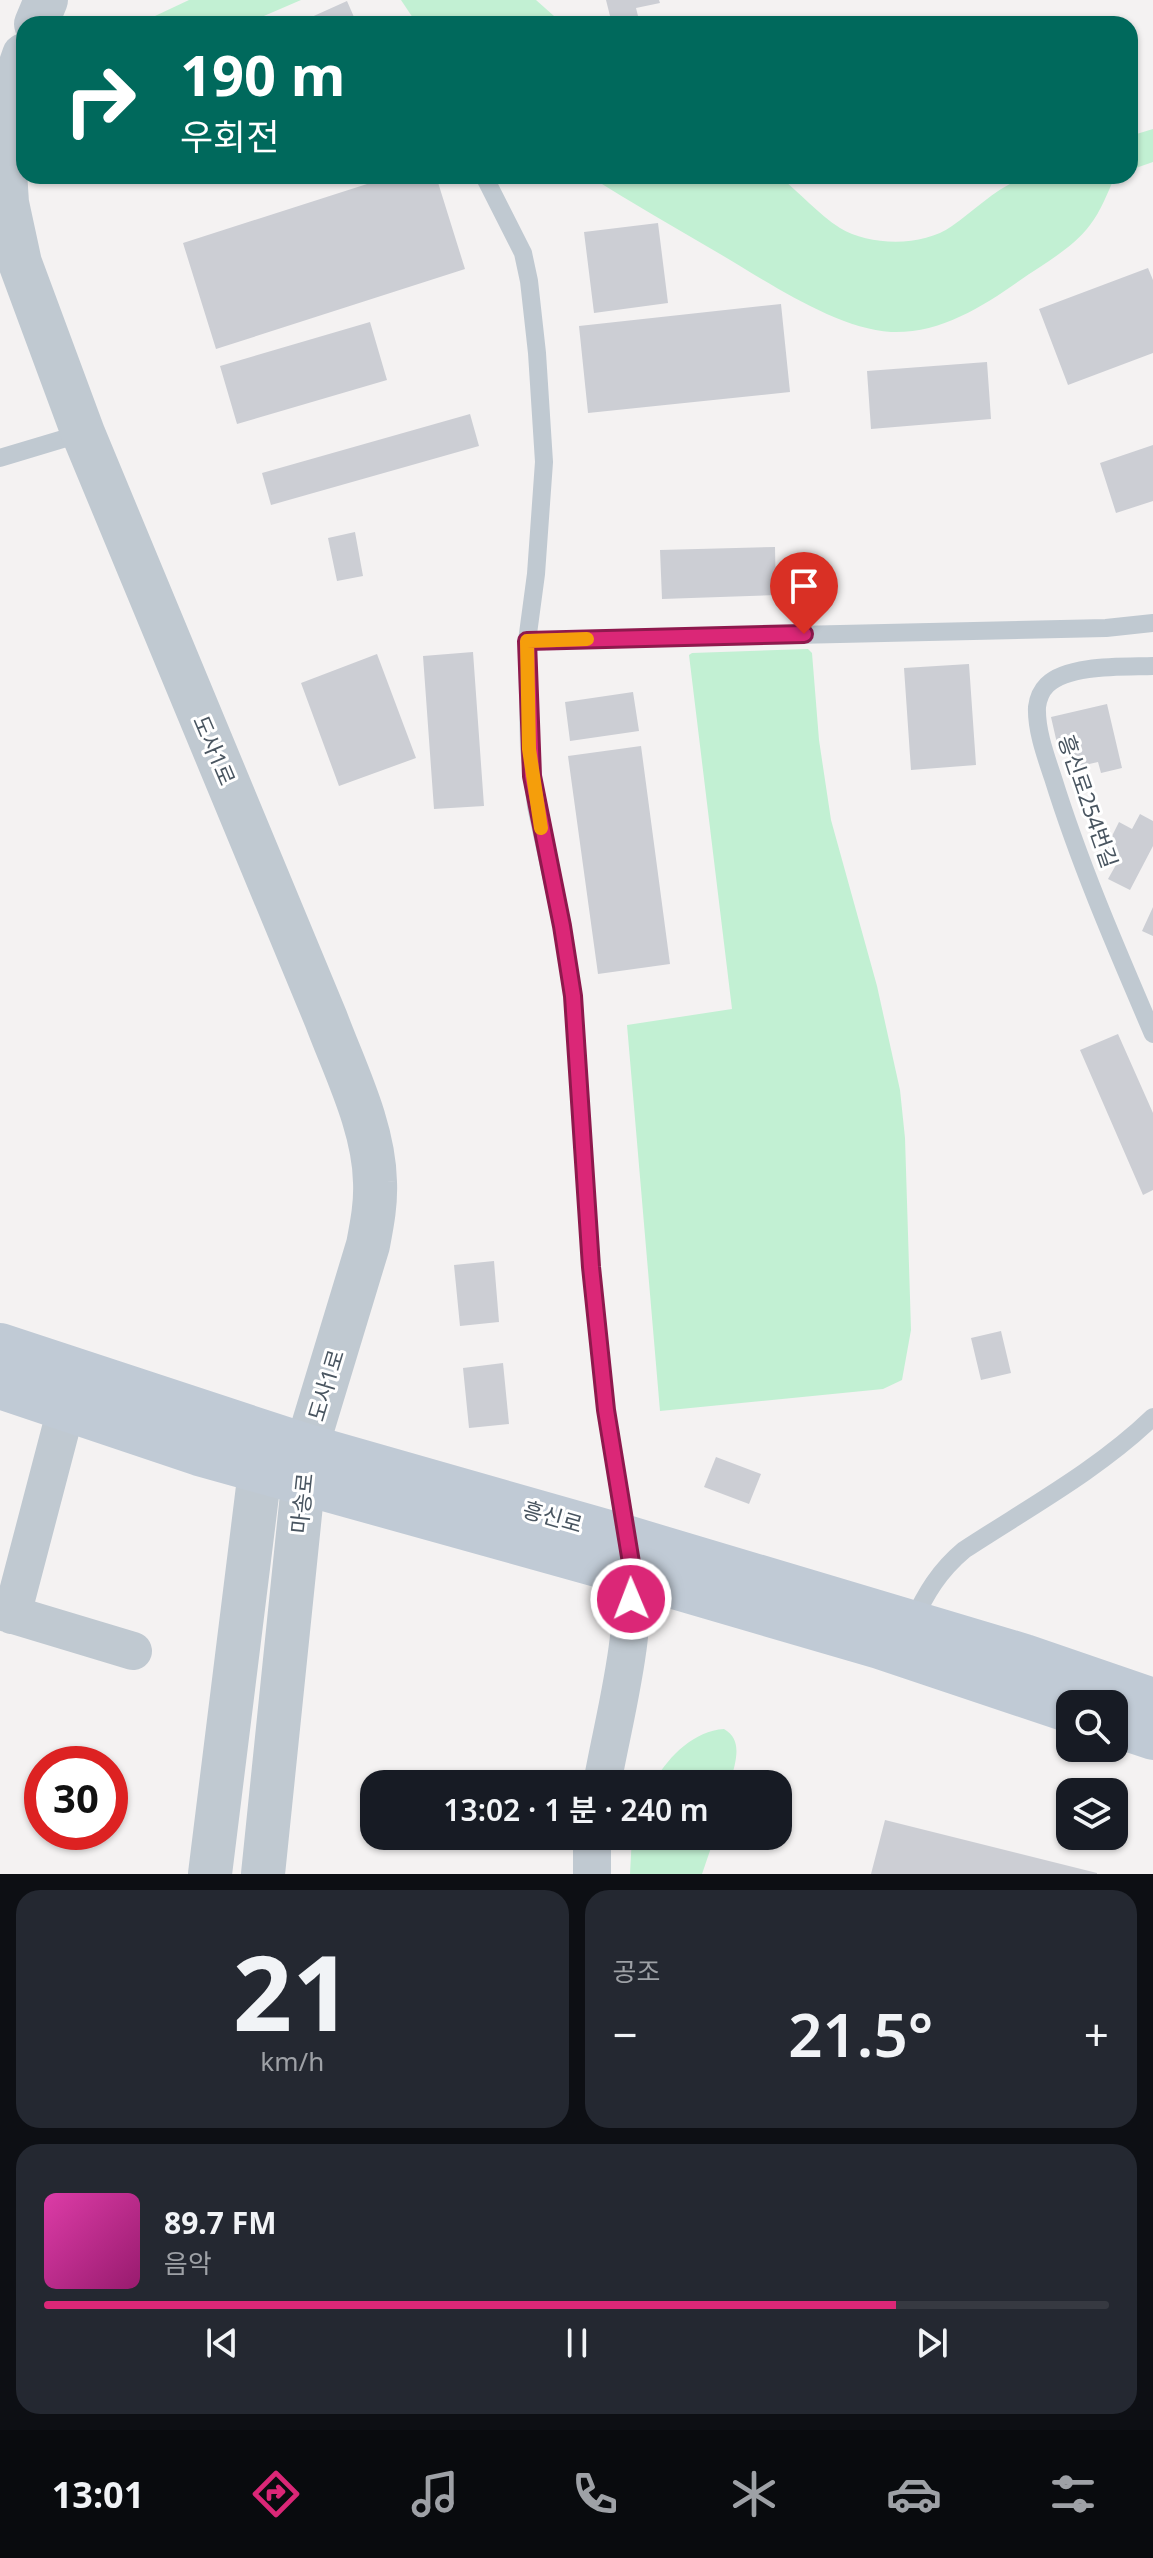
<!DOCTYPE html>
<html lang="ko">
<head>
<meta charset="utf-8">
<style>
  :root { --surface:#171b24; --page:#242831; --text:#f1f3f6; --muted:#9ea1a6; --line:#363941; --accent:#db2777 }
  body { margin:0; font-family:"Noto Sans","Noto Sans KR",sans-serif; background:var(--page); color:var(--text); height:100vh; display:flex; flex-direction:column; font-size:30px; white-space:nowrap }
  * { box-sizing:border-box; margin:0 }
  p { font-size:26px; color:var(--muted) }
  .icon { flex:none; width:44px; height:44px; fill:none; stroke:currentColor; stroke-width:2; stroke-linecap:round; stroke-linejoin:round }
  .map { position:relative; height:1874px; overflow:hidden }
  .sheet { display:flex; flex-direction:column; gap:16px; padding:16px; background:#0d0f14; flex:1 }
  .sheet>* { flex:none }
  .banner { position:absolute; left:16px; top:16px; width:1122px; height:168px; border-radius:24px; box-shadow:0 2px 6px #0004; background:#00695c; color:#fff; overflow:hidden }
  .controls { position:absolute; left:1056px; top:1690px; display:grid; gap:16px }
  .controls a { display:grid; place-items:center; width:72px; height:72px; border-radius:16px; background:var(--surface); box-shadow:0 2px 6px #0004; font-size:40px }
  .speed { position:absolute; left:24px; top:1746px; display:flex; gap:16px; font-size:40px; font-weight:700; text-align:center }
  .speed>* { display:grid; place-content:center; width:104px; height:104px; border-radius:50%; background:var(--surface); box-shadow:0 2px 6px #0004; line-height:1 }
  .speed .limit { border:12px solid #d22; background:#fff; color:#111 }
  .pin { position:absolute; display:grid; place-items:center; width:68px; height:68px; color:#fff; margin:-82px -34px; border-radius:50% 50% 50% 0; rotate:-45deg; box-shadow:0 0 8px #0007 }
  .pin .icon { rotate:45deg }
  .me { position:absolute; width:88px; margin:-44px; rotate:359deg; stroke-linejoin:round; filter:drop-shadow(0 0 6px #0008) }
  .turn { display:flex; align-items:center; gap:28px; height:168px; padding:0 32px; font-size:36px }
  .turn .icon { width:104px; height:104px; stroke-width:2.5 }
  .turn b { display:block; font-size:56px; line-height:68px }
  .big { font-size:60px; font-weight:600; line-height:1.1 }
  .sheet .tile { flex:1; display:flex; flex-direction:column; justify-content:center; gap:12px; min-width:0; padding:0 28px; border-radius:24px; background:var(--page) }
  .sheet .dial { align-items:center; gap:0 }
  .dial b { font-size:104px; line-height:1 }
  .song { display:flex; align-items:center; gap:24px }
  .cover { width:96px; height:96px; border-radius:12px; background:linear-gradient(135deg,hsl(320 70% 55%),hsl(320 70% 35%)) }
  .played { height:8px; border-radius:4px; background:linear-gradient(90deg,var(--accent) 80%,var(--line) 80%) }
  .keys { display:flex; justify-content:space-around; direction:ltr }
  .heat { display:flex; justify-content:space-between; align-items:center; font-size:44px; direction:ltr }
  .sheet .tiles { flex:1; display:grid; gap:16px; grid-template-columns:1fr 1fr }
  .tile:last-child { grid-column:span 2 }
  .trip { position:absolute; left:360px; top:1770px; width:432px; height:80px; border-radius:24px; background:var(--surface); box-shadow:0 2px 6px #0004; font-weight:600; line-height:80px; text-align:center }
  .tab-bar { display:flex; height:128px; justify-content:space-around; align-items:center; background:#090b0e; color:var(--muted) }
  .tab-bar .icon { width:56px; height:56px }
  .tab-bar .selected { color:var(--accent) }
  .tab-bar b { font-size:36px; color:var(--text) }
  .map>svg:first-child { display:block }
  .green { fill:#c2f0d3 }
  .building { fill:#ccced4 }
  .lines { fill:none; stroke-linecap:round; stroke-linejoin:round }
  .service { stroke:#c0c9d1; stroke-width:18 }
  .minor { stroke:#c0c9d1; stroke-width:38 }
  .tertiary { stroke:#c0c9d1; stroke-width:44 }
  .secondary { stroke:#c0cad5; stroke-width:44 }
  .route-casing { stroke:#8e194d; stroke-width:20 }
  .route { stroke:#db2777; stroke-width:14 }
  .slow { stroke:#f59e0b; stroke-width:14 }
  .labels { text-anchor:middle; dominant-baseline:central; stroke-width:6; stroke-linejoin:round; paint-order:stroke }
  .street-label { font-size:22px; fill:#495560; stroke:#fff }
</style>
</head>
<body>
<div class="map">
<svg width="1153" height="1874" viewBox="0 0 1153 1874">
  <rect width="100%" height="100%" fill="#f4f2f2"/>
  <path class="green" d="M189 0H301L245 24H138Z
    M401 0H536L563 24H417Z
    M1153 129V162L1130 170V136Z
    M589 176H779C799 192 818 214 840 228 870 246 923 247 952 226 975 210 996 188 1023 178 1039 171 1094 176 1115 176 1108 192 1101 211 1090 225 1072 249 1043 264 1019 281 981 308 938 334 891 332 836 329 766 281 720 254 676 228 632 203 589 176Z
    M808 649 812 653 819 740 831 820 877 986 900 1090 905 1138 911 1330 902 1380 883 1389 660 1411 627 1025 732 1009 689 655 692 653Z
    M724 1729C745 1741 734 1765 730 1784H653C667 1758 693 1731 724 1729Z
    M632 1836H715L702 1874H630Z"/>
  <path class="building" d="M606 0H659L660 3 636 8 640 24H612Z
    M347 1 357 24H296Z
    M392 176H436L465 269 216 349 183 243Z
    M658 223 668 303 594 313 584 232Z
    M1148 268 1153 280V353L1068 385 1039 309Z
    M781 304 790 392 588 413 579 326Z
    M370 322 387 380 237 424 220 366Z
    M987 362 991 419 871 429 867 371Z
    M470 414 479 446 271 505 262 473Z
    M1153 445V501L1116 513 1100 463Z
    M355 532 363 576 337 581 328 538Z
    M775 547 776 595 662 599 660 550Z
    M473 652 484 806 434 809 423 656Z
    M377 654 416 758 339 786 301 683Z
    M969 664 976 765 911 770 904 668Z
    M633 692 639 731 570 741 565 702Z
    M1107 704 1122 768 1101 773 1098 762 1076 767 1071 749 1059 752 1051 717Z
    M641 746 670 964 598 974 568 756Z
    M1140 814 1153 821V846L1130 890 1108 879 1117 863 1109 859 1113 851 1106 848 1119 822 1132 829Z
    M1153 907V936L1142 931Z
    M1118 1034 1153 1113V1190L1143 1195 1080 1050Z
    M494 1261 499 1322 460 1326 454 1265Z
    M1001 1331 1011 1373 981 1380 971 1338Z
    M503 1363 509 1424 469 1428 463 1368Z
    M716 1457 761 1474 749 1504 704 1487Z
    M885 1820 1097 1873V1874H871Z"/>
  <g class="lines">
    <path class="service" d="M484 176 523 253 529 281 537 353 544 462 536 574 527 641 529 749 536 806 562 926 573 996 591 1267 606 1410 626 1537
      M0 458 83 433
      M527 641 1106 628 1153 623
      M1153 666C1125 667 1068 664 1047 685 1041 691 1038 699 1037 707 1036 730 1046 757 1053 778 1080 865 1117 950 1153 1034
      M912 1623C926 1593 939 1571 964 1550 1028 1508 1098 1470 1153 1417"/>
    <path class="minor" d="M0 1611 133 1651
      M12 1615 66 1409
      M602 1784C616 1707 641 1624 628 1546
      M592 1874V1836"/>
    <path class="tertiary" d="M36 24 46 0
      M24 55 17 75 11 107 5 172 7 203 20 263 83 433 326 1019C345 1070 374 1127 375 1182 376 1204 372 1224 368 1245L307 1446 263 1874
      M210 1874 260 1471 294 1453"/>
    <path class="secondary" d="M0 1345 307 1446 626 1537 1025 1656 1153 1700
      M0 1387 199 1454 633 1575 879 1647 1070 1711
      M1114 1725 1153 1738"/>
  </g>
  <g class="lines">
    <g class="route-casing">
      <path id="route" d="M631 1599 633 1575 606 1410 600 1353 591 1267 573 996 562 926 532 776 527 641 804 634"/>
    </g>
    <use href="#route" class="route"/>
    <path class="slow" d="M541 828 529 749 527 641 587 639"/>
  </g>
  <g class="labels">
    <g class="street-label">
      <text transform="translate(215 750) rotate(67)">도사1로</text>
      <text transform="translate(1089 801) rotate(71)">흥신로254번길</text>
      <text transform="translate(325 1385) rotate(-73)">도사1로</text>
      <text transform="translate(301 1503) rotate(-84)">마송로</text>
      <text transform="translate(553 1516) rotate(16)">흥신로</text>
    </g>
  </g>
</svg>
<div class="controls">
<a><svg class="icon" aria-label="search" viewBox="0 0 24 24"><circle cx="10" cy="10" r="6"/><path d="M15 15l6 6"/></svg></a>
<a><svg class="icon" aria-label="layers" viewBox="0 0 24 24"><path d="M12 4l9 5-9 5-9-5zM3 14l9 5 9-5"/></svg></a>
</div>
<div class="speed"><div class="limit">30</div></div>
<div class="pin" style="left:804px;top:634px;background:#d93025"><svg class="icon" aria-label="arrive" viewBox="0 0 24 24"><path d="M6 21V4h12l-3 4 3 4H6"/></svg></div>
<svg class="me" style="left:631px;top:1599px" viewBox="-20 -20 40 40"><circle r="17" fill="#db2777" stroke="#fff" stroke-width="3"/><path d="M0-11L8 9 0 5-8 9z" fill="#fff"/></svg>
<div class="trip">13:02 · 1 분 · 240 m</div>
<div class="banner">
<div class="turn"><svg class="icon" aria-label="right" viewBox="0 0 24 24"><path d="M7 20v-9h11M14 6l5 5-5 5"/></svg><div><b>190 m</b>우회전</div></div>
</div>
</div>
<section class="sheet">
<div class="tiles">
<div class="tile dial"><b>21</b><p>km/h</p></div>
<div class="tile"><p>공조</p>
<div class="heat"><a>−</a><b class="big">21.5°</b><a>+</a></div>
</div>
<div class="tile">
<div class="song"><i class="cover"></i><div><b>89.7 FM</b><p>음악</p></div></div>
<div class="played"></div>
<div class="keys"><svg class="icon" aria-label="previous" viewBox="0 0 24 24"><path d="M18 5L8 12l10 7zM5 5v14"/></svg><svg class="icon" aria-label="pause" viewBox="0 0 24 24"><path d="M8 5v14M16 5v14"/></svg><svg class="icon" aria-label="next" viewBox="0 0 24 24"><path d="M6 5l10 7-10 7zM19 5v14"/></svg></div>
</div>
</div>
</section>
<nav class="tab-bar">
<b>13:01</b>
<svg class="icon selected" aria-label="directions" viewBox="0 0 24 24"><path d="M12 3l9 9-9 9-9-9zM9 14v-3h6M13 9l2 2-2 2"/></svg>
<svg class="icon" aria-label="music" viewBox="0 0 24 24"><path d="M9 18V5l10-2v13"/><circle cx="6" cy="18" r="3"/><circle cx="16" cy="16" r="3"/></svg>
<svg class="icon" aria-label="phone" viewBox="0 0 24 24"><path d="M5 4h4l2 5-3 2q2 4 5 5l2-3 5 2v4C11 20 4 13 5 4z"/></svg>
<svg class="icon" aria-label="climate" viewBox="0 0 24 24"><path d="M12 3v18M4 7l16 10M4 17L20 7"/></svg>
<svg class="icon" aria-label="car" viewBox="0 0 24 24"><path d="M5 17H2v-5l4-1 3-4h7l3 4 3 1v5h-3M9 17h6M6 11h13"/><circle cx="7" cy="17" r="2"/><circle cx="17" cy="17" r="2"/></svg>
<svg class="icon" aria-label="filters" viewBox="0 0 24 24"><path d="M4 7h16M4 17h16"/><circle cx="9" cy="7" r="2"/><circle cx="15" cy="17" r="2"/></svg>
</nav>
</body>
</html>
